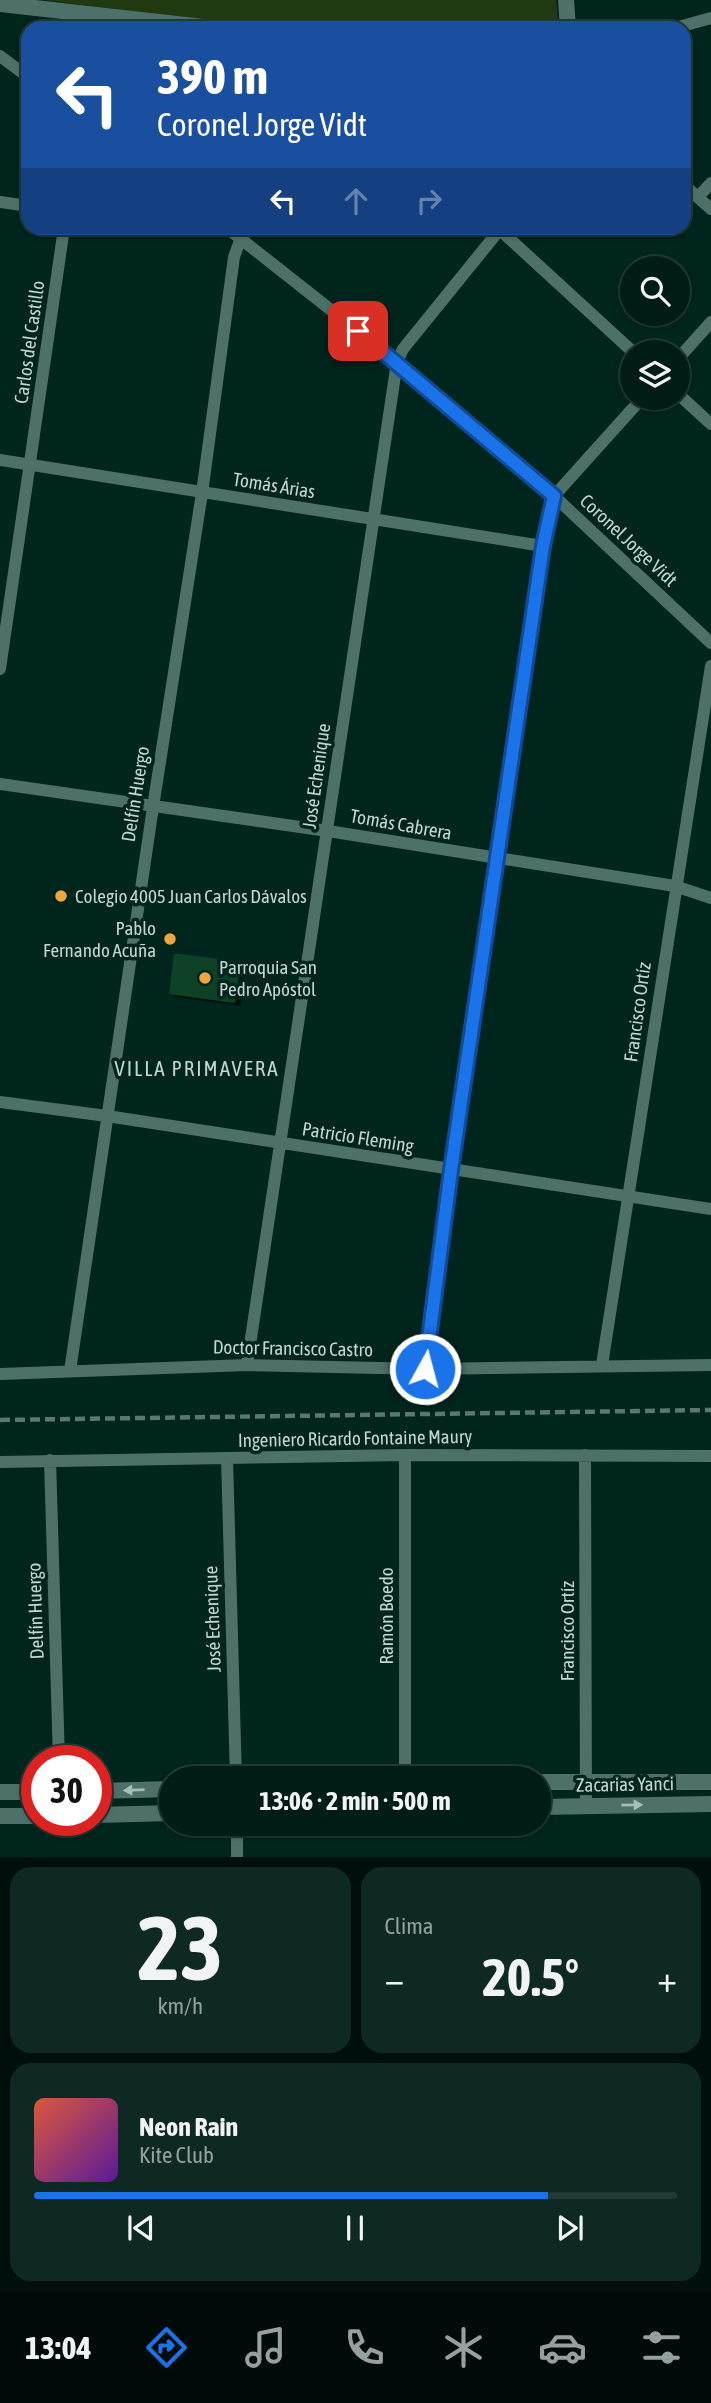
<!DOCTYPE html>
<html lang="es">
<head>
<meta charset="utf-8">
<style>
  :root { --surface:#001c16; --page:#0e2923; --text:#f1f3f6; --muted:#95a1a1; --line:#223a35; --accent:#1a73e8 }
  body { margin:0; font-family:"Asap Condensed",sans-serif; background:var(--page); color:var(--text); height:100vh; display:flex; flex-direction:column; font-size:26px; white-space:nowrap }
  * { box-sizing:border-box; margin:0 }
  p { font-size:23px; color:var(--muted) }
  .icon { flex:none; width:38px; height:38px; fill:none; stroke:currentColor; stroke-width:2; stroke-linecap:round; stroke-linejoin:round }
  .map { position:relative; height:1857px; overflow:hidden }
  .side { display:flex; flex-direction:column; gap:10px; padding:10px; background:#000f0c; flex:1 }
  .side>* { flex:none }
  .hud { position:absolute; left:21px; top:21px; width:670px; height:214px; border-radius:21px; box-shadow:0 2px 5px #0004,0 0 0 2px var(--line); background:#1a4fa0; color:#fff; overflow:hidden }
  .fabs { position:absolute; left:620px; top:256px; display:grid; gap:14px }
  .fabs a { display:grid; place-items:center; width:70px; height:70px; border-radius:50%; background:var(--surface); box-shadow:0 2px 5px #0004,0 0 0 2px var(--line); font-size:35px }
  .speed { position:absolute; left:21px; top:1745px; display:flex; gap:14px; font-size:35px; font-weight:700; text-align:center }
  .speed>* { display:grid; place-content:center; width:91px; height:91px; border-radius:50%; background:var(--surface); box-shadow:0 2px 5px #0004,0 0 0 2px var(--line); line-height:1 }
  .speed .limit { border:10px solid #d22; background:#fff; color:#111 }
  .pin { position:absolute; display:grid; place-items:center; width:60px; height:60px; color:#fff; margin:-30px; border-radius:14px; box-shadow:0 4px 10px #0006 }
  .me { position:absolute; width:77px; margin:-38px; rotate:7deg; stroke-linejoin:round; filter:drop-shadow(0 0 5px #0008) }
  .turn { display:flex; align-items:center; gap:24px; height:147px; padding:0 21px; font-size:32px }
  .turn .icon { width:91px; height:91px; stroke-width:2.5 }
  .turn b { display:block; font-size:49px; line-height:60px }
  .lanes { display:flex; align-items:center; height:66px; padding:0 21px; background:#0003; justify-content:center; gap:35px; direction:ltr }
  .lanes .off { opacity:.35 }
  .big { font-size:52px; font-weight:700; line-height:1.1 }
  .side .tile { flex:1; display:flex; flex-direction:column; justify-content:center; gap:10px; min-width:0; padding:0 24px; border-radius:21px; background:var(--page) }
  .side .dial { align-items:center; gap:0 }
  .dial b { font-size:91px; line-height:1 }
  .song { display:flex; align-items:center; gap:21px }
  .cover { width:84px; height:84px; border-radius:10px; background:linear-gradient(135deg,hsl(10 70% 55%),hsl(270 70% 35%)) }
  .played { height:7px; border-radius:4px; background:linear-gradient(90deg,var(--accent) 80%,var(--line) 80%) }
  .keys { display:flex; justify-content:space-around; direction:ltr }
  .heat { display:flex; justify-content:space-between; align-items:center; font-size:38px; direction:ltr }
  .side .tiles { flex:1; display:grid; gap:10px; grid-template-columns:1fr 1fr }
  .tile:last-child { grid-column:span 2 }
  .trip { position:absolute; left:159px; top:1766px; width:392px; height:70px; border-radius:35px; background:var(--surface); box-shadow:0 2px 5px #0004,0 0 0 2px var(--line); font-weight:700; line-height:70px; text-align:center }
  .dock { display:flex; height:112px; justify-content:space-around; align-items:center; background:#000b09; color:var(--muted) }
  .dock .icon { width:49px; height:49px }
  .dock .current { color:var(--accent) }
  .dock b { font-size:32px; color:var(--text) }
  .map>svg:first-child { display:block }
  .green { fill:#213911 }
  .building { fill:#074225; filter:url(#shadow) }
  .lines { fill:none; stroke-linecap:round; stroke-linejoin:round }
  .minor { stroke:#4d7168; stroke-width:12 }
  .tertiary { stroke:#4d7168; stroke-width:16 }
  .rail { stroke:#5a7770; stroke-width:4.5; stroke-dasharray:10 5; stroke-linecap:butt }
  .oneway { fill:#a6beb7 }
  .route-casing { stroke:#114b97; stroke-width:18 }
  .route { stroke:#1a73e8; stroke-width:12 }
  .poi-dot { fill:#f0a63f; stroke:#00251d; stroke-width:2.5 }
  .labels { text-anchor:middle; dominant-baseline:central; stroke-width:7; stroke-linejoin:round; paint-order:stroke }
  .street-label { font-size:19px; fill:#c3d7d1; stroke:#00251d }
  .poi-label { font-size:19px; fill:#c3d7d1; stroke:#00251d; text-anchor:start }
  .neighbourhood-label { font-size:21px; letter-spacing:2px; fill:#c3d7d1; stroke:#00251d }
</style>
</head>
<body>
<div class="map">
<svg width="711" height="1857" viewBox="0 0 711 1857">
  <defs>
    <filter id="shadow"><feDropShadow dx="5.5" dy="3" stdDeviation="0" flood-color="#0009"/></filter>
  </defs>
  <rect width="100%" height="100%" fill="#00251d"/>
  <path class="green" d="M44 0H556L559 28H264Z"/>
  <path class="building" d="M174 953 241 962 235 1003 169 994Z"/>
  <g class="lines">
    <path class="minor" d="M675 28 711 18
      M0 56 28 77
      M684 185 711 209
      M698 197 711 183
      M0 202 28 206
      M227 228 397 362 554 496 711 643
      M500 230 633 352
      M677 360 711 322
      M677 393 711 424
      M0 460 543 546
      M0 669 64 228
      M0 784 328 831 675 886 711 898
      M0 1102 107 1116 711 1209
      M247 1365 397 362 403 349 501 228
      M602 1365 711 666
      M425 1369 451 1170 543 546 554 496 643 397
      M70 1371 153 807 202 493 234 257 241 238 249 228
      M0 1374 247 1365 425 1369 711 1365
      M405 1455V1778
      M585 1455 586 1806
      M227 1459 236 1778
      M50 1460 59 1760
      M0 1462 405 1455 711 1456
      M237 1824V1857"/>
    <path class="tertiary" d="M566 0 568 28
      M0 4 212 28
      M539 1782H711
      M96 1791 172 1789
      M0 1792H37
      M539 1807 711 1804
      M96 1815 172 1813
      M0 1816H37"/>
    <path class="rail" d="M0 1420 711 1410"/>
  </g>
  <defs><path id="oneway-solid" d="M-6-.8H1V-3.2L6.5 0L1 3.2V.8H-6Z" transform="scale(1.75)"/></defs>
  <g class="oneway">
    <use href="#oneway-solid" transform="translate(134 1790) rotate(178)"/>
    <use href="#oneway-solid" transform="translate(632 1805) rotate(-1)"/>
  </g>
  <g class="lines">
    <g class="route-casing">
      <path id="route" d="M358 331 554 496 543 546 451 1170 425 1369"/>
    </g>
    <use href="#route" class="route"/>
  </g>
  <g class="poi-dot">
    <circle cx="61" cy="896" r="7"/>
    <circle cx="170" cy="939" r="7"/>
    <circle cx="205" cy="978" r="7"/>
  </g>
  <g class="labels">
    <g class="street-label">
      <text transform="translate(29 342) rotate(-82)">Carlos del Castillo</text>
      <text transform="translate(274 485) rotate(9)">Tomás Árias</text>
      <text transform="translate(629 540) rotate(43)">Coronel Jorge Vidt</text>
      <text transform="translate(316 776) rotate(-82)">José Echenique</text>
      <text transform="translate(135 794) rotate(-81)">Delfín Huergo</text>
      <text transform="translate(401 824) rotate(10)">Tomás Cabrera</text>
      <text transform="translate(637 1012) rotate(-82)">Francisco Ortíz</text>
      <text transform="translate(358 1137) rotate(9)">Patricio Fleming</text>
      <text transform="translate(293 1348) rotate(1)">Doctor Francisco Castro</text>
      <text transform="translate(355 1438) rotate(-1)">Ingeniero Ricardo Fontaine Maury</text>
      <text transform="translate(35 1611) rotate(-92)">Delfín Huergo</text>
      <text transform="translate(386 1616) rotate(-90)">Ramón Boedo</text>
      <text transform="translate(212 1619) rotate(-92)">José Echenique</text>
      <text transform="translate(567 1631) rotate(-90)">Francisco Ortíz</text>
      <text transform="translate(625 1784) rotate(-1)">Zacarias Yanci</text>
    </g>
    <g class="poi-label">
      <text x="75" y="896">Colegio 4005 Juan Carlos Dávalos</text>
      <text x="156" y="928" text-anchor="end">Pablo<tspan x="156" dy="22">Fernando Acuña</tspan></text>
      <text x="219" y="967">Parroquia San<tspan x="219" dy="22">Pedro Apóstol</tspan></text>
    </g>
    <g class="neighbourhood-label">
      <text x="197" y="1068">VILLA PRIMAVERA</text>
    </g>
  </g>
</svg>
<div class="fabs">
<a><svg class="icon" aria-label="search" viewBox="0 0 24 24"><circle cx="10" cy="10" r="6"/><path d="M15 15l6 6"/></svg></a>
<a><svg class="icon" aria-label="layers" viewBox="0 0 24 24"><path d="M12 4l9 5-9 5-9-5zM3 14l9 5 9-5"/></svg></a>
</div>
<div class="speed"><div class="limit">30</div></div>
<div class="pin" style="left:358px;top:331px;background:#d93025"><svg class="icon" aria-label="arrive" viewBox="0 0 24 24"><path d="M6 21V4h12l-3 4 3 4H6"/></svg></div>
<svg class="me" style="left:425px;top:1369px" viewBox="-20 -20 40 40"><circle r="17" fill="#1a73e8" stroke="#fff" stroke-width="3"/><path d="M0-11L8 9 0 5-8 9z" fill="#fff"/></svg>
<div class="trip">13:06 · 2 min · 500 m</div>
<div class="hud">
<div class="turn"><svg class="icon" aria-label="left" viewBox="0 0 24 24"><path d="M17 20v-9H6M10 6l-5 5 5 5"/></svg><div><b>390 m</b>Coronel Jorge Vidt</div></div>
<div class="lanes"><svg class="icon" aria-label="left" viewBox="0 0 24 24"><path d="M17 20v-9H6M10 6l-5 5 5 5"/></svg><svg class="icon off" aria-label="ahead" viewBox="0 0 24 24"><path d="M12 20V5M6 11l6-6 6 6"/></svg><svg class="icon off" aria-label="right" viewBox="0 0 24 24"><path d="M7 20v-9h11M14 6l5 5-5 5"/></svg></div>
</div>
</div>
<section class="side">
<div class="tiles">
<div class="tile dial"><b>23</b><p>km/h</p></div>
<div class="tile"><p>Clima</p>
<div class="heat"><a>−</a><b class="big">20.5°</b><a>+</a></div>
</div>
<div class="tile">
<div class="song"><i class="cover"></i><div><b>Neon Rain</b><p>Kite Club</p></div></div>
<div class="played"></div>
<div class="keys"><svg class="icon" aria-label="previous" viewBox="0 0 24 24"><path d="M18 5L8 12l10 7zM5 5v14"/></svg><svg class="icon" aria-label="pause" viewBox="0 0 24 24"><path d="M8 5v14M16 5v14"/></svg><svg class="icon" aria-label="next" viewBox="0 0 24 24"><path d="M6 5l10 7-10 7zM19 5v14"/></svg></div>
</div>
</div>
</section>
<nav class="dock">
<b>13:04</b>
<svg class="icon current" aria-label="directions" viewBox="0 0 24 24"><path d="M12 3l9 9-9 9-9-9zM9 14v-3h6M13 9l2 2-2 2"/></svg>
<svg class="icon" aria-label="music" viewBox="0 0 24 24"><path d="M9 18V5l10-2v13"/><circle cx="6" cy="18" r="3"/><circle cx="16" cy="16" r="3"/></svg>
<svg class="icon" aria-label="phone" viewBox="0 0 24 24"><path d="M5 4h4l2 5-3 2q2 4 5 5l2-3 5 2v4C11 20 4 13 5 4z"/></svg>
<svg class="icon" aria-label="climate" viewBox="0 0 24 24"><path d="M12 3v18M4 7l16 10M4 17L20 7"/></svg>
<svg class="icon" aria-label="car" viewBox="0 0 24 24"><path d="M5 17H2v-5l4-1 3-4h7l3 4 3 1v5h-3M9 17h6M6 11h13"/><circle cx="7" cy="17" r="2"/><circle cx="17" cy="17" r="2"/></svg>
<svg class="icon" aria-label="filters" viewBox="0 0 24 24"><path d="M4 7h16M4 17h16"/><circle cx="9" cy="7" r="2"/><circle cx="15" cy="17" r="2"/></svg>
</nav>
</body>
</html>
